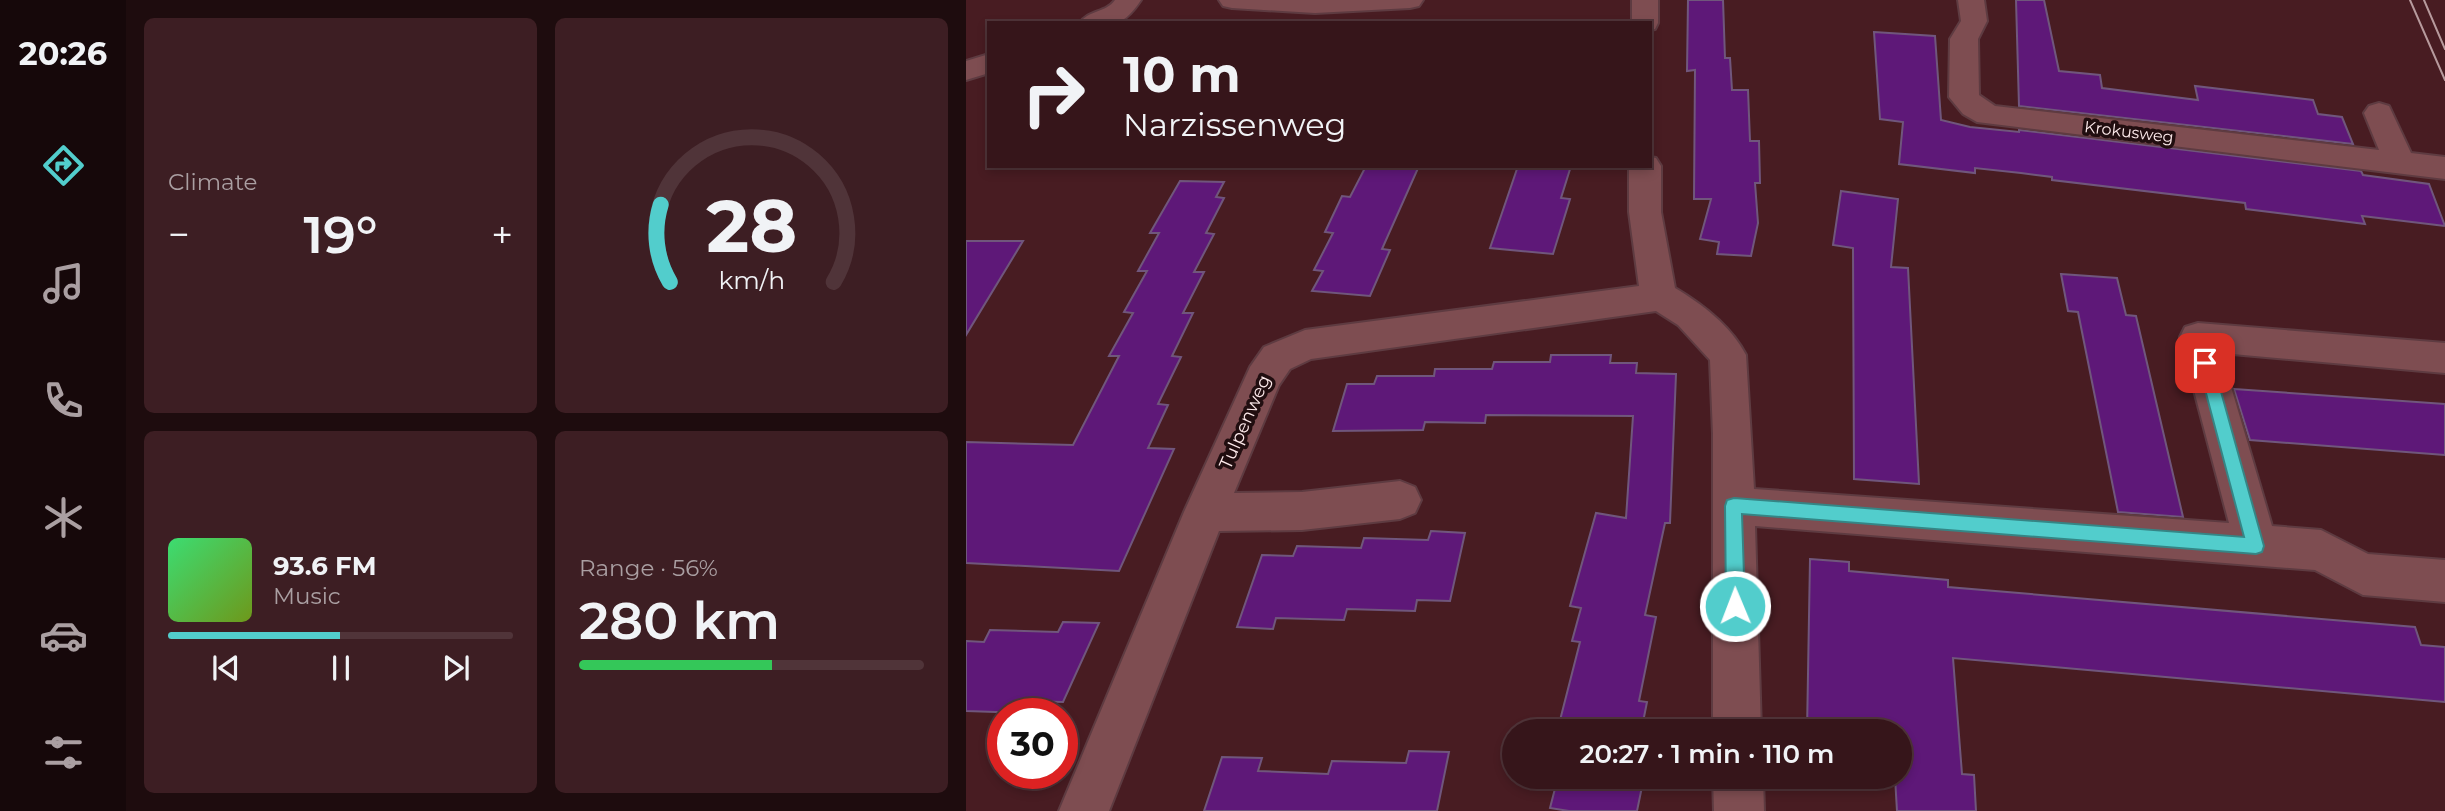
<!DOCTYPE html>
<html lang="en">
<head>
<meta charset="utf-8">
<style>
  :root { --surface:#36151a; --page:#3d1e23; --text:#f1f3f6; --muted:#aa9fa2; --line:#503439; --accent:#52cdcc }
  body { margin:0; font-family:Montserrat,sans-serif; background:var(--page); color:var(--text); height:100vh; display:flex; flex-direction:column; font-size:26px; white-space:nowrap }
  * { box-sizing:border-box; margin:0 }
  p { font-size:23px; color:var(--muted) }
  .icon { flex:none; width:38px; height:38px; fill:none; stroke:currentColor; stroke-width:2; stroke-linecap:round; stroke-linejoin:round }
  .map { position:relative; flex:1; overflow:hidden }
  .side { display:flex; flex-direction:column; gap:18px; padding:18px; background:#1e0c0e; width:840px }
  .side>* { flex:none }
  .banner { position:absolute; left:21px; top:21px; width:665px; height:147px; border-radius:0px; box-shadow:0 4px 10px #0003,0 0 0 2px var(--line); background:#36151a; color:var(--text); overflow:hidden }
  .speed { position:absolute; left:21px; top:698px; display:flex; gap:14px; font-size:35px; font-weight:700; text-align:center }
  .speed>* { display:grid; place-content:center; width:91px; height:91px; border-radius:50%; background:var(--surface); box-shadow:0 4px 10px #0003,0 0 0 2px var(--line); line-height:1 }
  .speed .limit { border:10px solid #d22; background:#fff; color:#111 }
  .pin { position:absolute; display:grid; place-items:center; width:60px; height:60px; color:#fff; margin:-30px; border-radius:14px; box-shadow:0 4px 10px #0006 }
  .me { position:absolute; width:77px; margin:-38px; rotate:359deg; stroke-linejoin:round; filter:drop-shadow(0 0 5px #0008) }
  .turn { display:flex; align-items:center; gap:24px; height:147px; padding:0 21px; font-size:32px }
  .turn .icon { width:91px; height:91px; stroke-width:2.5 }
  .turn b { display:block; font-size:49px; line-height:60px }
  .big { font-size:52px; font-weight:600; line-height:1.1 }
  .side .card { flex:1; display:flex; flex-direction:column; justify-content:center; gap:10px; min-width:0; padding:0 24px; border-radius:10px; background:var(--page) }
  .side .dial { align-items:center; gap:0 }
  .dial svg { height:182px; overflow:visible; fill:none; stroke:var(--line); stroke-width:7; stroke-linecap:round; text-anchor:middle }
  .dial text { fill:var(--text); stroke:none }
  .song { display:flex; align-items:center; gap:21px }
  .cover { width:84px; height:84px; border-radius:10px; background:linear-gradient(135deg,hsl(140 70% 55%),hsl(80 70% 35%)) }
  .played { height:7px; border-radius:4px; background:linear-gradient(90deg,var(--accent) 50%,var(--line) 50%) }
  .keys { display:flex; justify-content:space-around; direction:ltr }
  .heat { display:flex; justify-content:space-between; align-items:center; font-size:38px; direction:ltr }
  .charge { height:10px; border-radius:5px; background:linear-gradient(90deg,#34c759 56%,var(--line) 0) }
  .side .tiles { flex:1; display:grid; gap:18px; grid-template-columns:repeat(2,1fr) }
  .trip { position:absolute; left:536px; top:719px; width:410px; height:70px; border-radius:35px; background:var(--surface); box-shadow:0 4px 10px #0003,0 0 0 2px var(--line); font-weight:600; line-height:70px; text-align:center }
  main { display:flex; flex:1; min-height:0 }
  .menu { display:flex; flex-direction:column; width:126px; justify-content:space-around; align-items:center; background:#16080a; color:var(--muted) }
  .menu .icon { width:49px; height:49px }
  .menu .selected { color:var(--accent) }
  .menu b { font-size:32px; color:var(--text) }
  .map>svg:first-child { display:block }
  .building { fill:#5e1878; stroke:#70567c; stroke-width:2 }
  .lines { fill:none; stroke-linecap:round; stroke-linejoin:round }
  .minor-casing { stroke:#5e3b41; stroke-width:4 }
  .minor { fill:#7e4d51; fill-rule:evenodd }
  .tram { stroke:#b79a9d; stroke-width:2 }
  .route { fill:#52cdcc; stroke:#358585; stroke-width:2 }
  .labels { text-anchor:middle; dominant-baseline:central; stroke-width:7; stroke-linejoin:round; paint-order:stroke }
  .far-street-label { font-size:16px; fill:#feebec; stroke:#210e10 }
  .street-label { font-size:18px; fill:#feebec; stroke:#210e10 }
</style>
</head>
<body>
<main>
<nav class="menu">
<b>20:26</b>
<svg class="icon selected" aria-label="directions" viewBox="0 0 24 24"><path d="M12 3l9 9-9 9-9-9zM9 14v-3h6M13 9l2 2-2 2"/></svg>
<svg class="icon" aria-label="music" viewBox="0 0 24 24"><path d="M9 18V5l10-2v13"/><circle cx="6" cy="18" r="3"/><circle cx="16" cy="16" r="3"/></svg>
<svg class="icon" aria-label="phone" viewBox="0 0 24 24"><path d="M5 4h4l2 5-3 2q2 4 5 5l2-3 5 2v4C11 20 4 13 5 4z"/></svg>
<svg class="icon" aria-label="climate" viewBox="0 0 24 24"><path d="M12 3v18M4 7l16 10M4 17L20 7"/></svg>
<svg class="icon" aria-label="car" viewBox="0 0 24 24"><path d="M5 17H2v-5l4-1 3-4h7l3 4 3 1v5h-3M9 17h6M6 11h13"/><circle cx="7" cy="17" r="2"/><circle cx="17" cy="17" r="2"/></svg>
<svg class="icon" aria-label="filters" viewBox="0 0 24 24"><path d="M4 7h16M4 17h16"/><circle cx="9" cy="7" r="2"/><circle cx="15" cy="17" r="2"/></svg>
</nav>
<section class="side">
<div class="tiles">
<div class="card"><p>Climate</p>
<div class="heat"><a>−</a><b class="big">19°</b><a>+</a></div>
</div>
<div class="card dial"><svg viewBox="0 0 100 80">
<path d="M14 69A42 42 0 1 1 86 69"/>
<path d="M14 69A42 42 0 0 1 10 35" stroke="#52cdcc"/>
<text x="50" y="56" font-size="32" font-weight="700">28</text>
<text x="50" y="72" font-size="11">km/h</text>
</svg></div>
<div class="card">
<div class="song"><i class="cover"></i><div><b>93.6 FM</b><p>Music</p></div></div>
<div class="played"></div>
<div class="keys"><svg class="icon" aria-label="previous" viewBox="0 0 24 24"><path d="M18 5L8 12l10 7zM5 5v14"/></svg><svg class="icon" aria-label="pause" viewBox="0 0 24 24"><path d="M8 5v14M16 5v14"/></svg><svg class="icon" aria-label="next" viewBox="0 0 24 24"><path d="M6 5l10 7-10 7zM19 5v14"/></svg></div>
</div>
<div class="card"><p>Range · 56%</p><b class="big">280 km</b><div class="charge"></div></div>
</div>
</section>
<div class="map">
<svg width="1479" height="811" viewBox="0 0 1479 811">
  <rect width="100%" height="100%" fill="#481c22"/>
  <path class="building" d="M722 0H757L759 58H764L766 90H782L784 141H793L794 183H789L792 223 785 256 751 254 753 242 734 239 745 199H728L729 70 721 71Z
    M1050 0H1078L1093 71 1134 75 1136 88 1232 100 1229 86 1347 100 1352 114 1376 117 1387 144 1053 106Z
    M908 32 969 36 975 120 1004 127 1053 132V130L1395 171 1397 175 1463 184 1479 226 1396 216 1399 224 1280 209 1279 203 1086 180V177L1055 173 1009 168V173L933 164 937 122 914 119Z
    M400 166H453L416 249 424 250 404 296 346 291 357 271 348 270 367 233 359 232 376 196 384 197Z
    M552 166H605L595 198 604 199 587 254 524 248Z
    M214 181 258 182 250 197 258 198 240 233 248 234 228 272H238L217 313H227L206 356 215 357 192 404 202 405 182 448 208 449 153 571 0 563V442L107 445 153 356H143L167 313 158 312 181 271H172L193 233H184Z
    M875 191 932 199 925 267 942 268 953 484 888 479 887 248 867 245Z
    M0 241H57L0 335Z
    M1095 274 1151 278 1160 315 1170 316 1217 517 1152 512 1112 312 1102 311Z
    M585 355H645L644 363H671L670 373 710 374 704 523H699L679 615 690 617 673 701 681 702 675 732H591L614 642 606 641 615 608 604 606 630 513 660 518 667 416 520 415 519 423 459 422 457 430 367 431 381 384H408L411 376H468L469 369H526L528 362H584Z
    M1268 389 1479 404V455L1284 440Z
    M465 531 499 533 484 601 451 600 449 611 381 609 378 620 310 618 307 629 271 627 296 555 327 556 331 546 395 548 398 538 462 540Z
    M844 559 883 562V571L982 580V587L1449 627 1455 645 1479 647V702L987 658 996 774 1008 775 1010 811H931L929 777H933V732H841Z
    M97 622 133 623 97 702 62 701 57 713 0 711V641L18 642 24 630 92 632Z
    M443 751 483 752 471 811H238L256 757 296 758 292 771 362 774 366 761 440 763Z
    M592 777H678L671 811H603L584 808Z"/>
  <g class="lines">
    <g class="minor-casing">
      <path id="minor" d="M149 0H175C155 30 147 23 114 23 122 10 140 13 149 0Z
        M253 0H457L453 6 444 8 349 13 266 8 257 6Z
        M666 0H692V23L689 29 684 30V23H666Z
        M992 0H1018L1021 21 1012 39 1013 95 1029 106 1413 150 1398 113 1403 106 1413 103 1423 106 1445 153 1479 157V179L1011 122 997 114 983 97 984 39 995 21Z
        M23 54V73L0 80V61Z
        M684 157 690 158 695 166V212L709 288C736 304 765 326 780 355L788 489 1263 523 1214 337 1219 327 1232 323 1479 343V373L1255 353 1306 526 1355 530 1402 554 1479 560V602L1397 595 1349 570 789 526 795 732H747V434L744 360 712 325 690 311 345 359 324 369 313 385 268 493 336 492 434 481 449 487 455 500 449 513 434 519 336 530 253 531 143 811H93L218 512 284 367 298 347 339 330 673 286 663 212V166H684Z
        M747 777H797L798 811H748Z"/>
    </g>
    <use href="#minor" class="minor"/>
    <path class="tram" d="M1444 0 1479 80
      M1458 0 1479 49"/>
  </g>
  <path class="route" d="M1239 357 1247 363 1298 546 1296 552 1290 554 776 514 779 606 776 612 769 615 763 612 760 606 759 506 761 500 768 498 1278 537 1232 363Z"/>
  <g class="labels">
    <g class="far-street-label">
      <text transform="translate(1163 132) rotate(7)">Krokusweg</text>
    </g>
    <g class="street-label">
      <text transform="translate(279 422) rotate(-66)">Tulpenweg</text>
    </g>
  </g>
</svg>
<div class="speed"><div class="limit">30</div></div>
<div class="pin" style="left:1239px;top:363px;background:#d93025"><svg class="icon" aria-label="arrive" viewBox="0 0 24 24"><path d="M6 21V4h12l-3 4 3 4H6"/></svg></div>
<svg class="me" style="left:769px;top:606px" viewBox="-20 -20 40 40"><circle r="17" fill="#52cdcc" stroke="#fff" stroke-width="3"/><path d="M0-11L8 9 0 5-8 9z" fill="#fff"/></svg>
<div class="trip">20:27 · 1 min · 110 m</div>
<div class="banner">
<div class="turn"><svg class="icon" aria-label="right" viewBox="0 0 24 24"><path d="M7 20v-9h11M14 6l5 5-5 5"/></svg><div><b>10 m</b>Narzissenweg</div></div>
</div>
</div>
</main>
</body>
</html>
